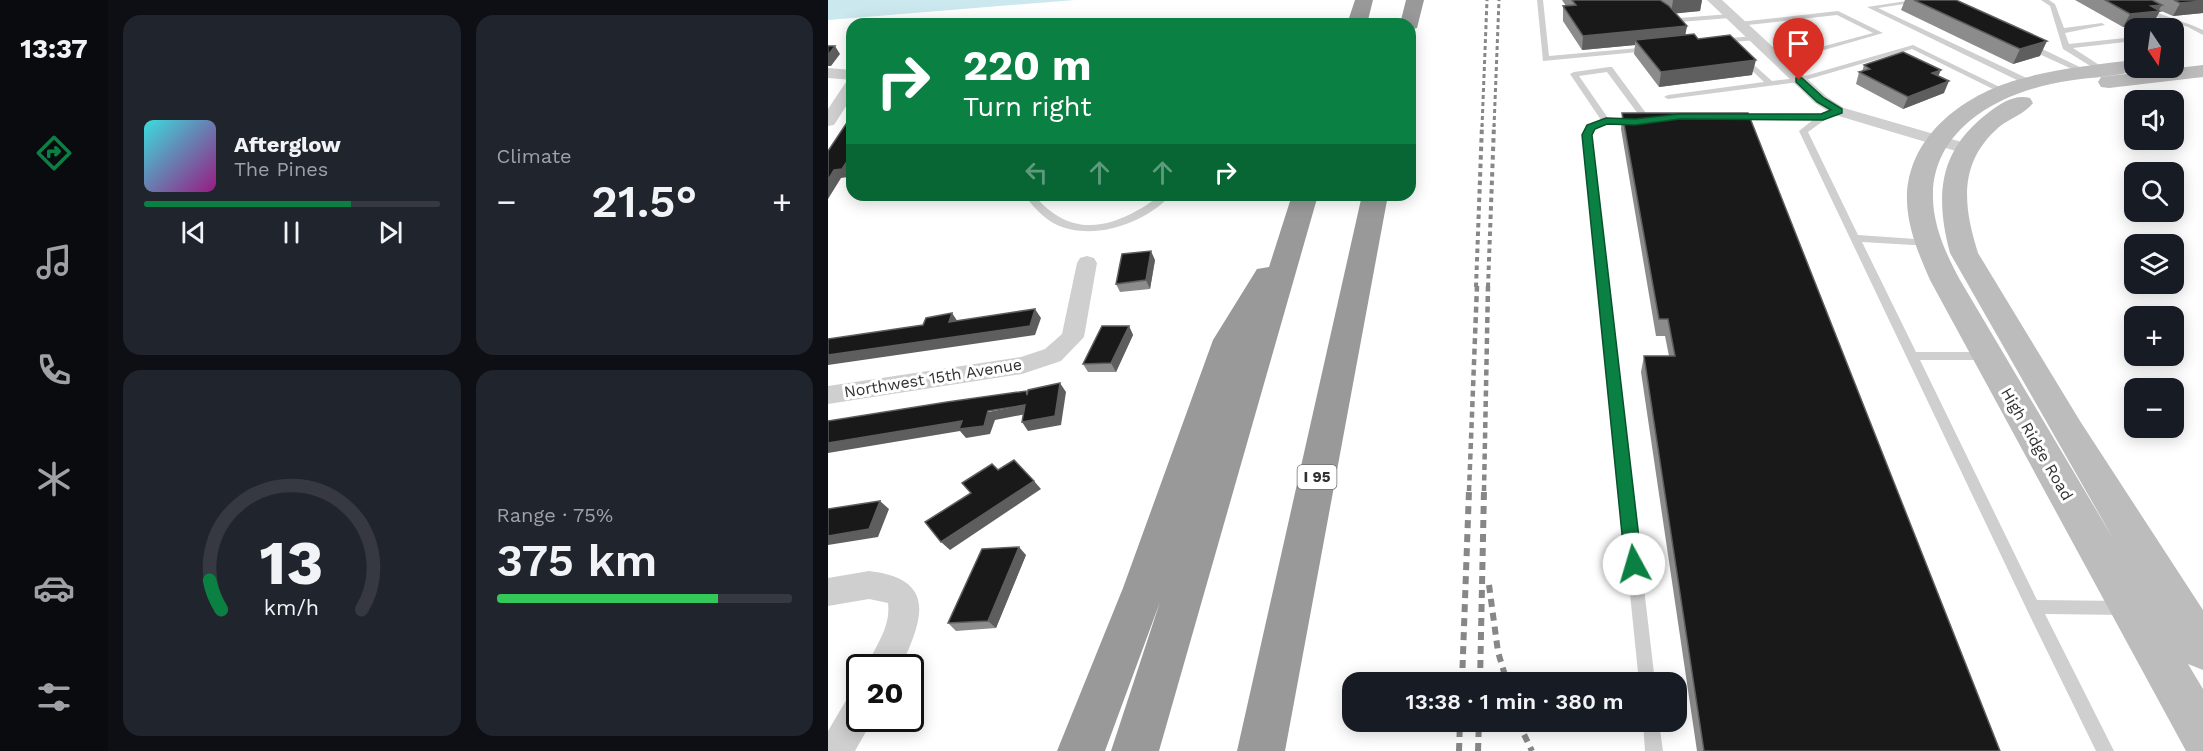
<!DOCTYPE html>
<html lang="en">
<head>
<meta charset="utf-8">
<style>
  :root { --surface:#171b24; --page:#20242c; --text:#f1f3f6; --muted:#9ea1a6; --line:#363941; --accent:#0b8043 }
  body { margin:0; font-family:"Work Sans",sans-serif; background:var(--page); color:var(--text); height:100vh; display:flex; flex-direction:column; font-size:22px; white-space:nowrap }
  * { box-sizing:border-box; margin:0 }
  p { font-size:20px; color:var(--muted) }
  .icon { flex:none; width:33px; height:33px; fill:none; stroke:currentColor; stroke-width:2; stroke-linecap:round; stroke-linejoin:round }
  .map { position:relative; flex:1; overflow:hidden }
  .side { display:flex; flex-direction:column; gap:15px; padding:15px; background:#0d0f14; width:720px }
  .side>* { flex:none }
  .top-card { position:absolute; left:18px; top:18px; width:570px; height:183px; border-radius:18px; box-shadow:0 3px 15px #0003; background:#0b8043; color:#fff; overflow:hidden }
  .needle { width:39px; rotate:167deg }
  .controls { position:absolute; left:1296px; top:18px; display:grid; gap:12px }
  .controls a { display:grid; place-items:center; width:60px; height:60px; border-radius:12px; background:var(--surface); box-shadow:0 3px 15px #0003; font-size:30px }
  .speed { position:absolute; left:18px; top:654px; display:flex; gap:12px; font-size:30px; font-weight:700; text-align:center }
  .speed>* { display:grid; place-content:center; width:78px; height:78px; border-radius:50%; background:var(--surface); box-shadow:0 3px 15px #0003; line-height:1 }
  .speed .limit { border:3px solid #111; border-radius:9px; background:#fff; color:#111 }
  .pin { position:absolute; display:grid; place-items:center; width:51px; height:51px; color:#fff; margin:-62px -26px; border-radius:50% 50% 50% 0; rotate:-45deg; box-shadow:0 0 6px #0007 }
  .pin .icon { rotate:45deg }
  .me { position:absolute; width:66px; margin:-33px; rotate:354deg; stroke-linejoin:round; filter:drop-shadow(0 0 4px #0008) }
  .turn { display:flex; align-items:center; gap:21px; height:126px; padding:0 18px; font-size:27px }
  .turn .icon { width:78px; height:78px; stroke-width:2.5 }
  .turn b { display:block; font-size:42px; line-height:51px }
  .lanes { display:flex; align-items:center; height:57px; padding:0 18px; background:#0003; justify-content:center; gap:30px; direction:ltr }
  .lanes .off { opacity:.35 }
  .big { font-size:45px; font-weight:600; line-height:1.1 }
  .side .widget { flex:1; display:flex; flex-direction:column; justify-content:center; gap:9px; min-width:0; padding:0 21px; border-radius:18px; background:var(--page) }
  .side .dial { align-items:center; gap:0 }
  .dial svg { height:156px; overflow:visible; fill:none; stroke:var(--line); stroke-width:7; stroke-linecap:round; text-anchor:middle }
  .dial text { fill:var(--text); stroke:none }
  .song { display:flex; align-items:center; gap:18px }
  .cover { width:72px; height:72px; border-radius:9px; background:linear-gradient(135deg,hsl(180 70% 55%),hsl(310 70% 35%)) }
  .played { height:6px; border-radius:3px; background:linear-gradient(90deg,var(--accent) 70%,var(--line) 70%) }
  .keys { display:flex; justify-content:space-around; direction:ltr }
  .heat { display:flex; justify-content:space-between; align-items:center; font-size:33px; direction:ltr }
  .charge { height:9px; border-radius:4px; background:linear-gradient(90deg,#34c759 75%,var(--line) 0) }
  .side .tiles { flex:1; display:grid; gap:15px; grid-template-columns:repeat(2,1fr) }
  .trip { position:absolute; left:514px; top:672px; width:345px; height:60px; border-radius:18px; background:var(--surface); box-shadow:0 3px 15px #0003; font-weight:600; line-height:60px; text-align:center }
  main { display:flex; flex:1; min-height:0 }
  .tab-bar { display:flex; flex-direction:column; width:108px; justify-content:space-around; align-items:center; background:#090b0e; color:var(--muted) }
  .tab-bar .icon { width:42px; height:42px }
  .tab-bar .on { color:var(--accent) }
  .tab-bar b { font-size:27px; color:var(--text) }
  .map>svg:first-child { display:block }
  .water { fill:#cce8ef }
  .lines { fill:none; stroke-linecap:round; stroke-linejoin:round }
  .lane { fill:#cfcfcf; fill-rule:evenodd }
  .street { fill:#cfcfcf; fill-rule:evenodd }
  .secondary { fill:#bcbcbc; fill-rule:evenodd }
  .highway { fill:#999; fill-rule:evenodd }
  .rail-far3 { stroke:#878787; stroke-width:3; stroke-dasharray:4 3; stroke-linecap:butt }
  .rail-far2 { stroke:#878787; stroke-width:4; stroke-dasharray:4.5 4; stroke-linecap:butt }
  .rail-far1 { stroke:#878787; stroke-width:4.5; stroke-dasharray:6 4.5; stroke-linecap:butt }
  .rail { stroke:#878787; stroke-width:6; stroke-dasharray:8 6; stroke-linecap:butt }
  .wall { fill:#8c8c8c }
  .shaded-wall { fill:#5e5e5e }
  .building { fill:#191919; stroke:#5e5e5e; stroke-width:1.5 }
  .route { fill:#0b8043; stroke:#07532c; stroke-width:1.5 }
  .labels { text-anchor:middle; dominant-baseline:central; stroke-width:6; stroke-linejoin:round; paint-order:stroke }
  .shield { fill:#fff; stroke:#707070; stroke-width:1.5 }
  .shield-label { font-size:15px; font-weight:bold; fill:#323232 }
  .street-label { font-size:16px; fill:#323232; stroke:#fff }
</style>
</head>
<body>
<main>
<nav class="tab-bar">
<b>13:37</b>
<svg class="icon on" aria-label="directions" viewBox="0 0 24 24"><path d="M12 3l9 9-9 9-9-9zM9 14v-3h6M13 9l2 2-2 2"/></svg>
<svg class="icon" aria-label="music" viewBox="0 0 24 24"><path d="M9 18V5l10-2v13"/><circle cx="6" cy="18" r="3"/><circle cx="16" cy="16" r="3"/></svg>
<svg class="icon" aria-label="phone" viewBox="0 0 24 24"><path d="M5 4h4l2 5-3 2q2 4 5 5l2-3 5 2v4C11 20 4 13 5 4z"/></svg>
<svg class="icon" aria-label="climate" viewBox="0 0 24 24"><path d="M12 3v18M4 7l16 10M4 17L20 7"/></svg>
<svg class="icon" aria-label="car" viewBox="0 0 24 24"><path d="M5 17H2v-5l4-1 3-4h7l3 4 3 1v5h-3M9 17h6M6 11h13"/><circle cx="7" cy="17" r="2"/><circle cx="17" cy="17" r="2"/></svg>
<svg class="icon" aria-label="filters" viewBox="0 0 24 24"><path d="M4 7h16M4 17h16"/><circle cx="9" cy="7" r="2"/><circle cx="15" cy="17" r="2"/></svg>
</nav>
<section class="side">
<div class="tiles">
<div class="widget">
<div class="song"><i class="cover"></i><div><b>Afterglow</b><p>The Pines</p></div></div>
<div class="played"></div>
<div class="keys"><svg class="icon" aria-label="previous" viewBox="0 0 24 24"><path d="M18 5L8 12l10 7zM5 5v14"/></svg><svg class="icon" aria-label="pause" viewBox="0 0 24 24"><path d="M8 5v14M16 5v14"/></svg><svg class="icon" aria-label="next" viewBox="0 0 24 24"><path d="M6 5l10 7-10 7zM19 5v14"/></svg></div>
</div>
<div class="widget"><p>Climate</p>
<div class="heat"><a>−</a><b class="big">21.5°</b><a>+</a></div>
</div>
<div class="widget dial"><svg viewBox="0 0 100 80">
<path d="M14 69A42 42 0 1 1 86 69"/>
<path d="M14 69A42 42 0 0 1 8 54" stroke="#0b8043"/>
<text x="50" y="56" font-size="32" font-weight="700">13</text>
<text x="50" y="72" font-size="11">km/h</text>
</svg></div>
<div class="widget"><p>Range · 75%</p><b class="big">375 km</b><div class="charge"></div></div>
</div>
</section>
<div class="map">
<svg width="1375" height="751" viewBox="0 0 1375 751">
  <rect width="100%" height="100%" fill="#fff"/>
  <path class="water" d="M0 0H247L0 20Z"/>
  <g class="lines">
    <path class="lane" d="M709 0H715L721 56 821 47 825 49 821 51 715 61Z
      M1085 0 1096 1 1050 8 1205 81V85H1199L1039 7Z
      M1213 0H1221L1227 4 1236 28 1274 23 1277 25 1237 33 1241 44 1306 37V41L1245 48 1279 70 1272 72 1235 49 1222 6Z
      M1297 0C1312 0 1324 11 1338 16 1351 21 1363 24 1375 30V35L1360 27 1331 18Z
      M1010 11 1055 33 951 63 947 61 948 59 1045 33 1009 15 911 26 908 24 911 22Z
      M838 14 851 18 902 14 905 16 902 18 851 22 836 17V15Z
      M926 36H929V40L892 43 888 41 892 39Z
      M1196 43H1202L1262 72 1255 74 1196 47Z
      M1085 45 1180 91 1173 93 1084 49 971 82 840 99 836 97 840 95 936 82 914 61 913 59 917 57 944 81 970 78Z
      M781 67H784L823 120 816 122 779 72 751 76 780 118H810L814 121 810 124H779L766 129 763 135 827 682H811L755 135 760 125 773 120 742 74 746 72Z
      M902 115H998V119L980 132 1030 235 1102 240 1107 243 1102 246 1034 242 1088 352H1158L1164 356 1158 360H1092L1209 600 1296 601 1301 603 1304 608 1301 613 1296 615 1217 614 1286 751H1268L1200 612 971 131 986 119H905L901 117Z
      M127 195H158C151 200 134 200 127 195Z
      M196 195H206C236 231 270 233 310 210 322 204 329 195 343 195 316 224 264 242 227 224 214 217 205 206 196 195Z
      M815 722H831L835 751H817Z"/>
    <path class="street" d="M879 0H894L999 97 1016 108 1144 145 1147 149 1144 153 1138 154 1004 114 987 103Z
      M0 68 24 70V80L0 78Z
      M24 80V97L6 125 0 126V109L18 82Z
      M259 256 266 258 269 263 256 337 233 361 194 374 0 404V386L193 357 217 349 234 334 249 263 252 258Z
      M41 571C110 579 95 620 72 668H38C47 646 63 628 60 603L41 599 0 606V578Z
      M32 692V718H45L44 721 27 751H0V731L20 697Z"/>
    <path class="secondary" d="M1306 60V68H1315L1313 70C1284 78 1253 77 1223 84 1167 96 1107 130 1105 193 1104 224 1118 254 1132 280L1286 540 1122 253C1107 196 1110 151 1160 113 1172 104 1186 94 1202 98L1205 103C1198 113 1181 119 1171 127 1130 163 1135 205 1150 253L1252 421 1375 610V670L1360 664 1375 689V751H1358L1102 280C1091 255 1080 229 1079 202 1077 140 1131 98 1185 81 1225 69 1265 65 1306 60Z
      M1375 65V77L1281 88 1273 87 1270 82 1273 77 1281 76Z"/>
    <path class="highway" d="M527 0H545L539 24H519Z
      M578 0H596L589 28 582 30V24H572Z
      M464 195H490L331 751H283L332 602 277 751H229L295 588 385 340 429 269 441 267Z
      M534 195H560L457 751H409Z"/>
    <path class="rail-far3" d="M654 127 659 0
      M666 127 671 0"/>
    <path class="rail-far2" d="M648 287 654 125
      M660 287 666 125"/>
    <path class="rail-far1" d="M641 491 649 286
      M656 491 660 286"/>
    <path class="rail" d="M661 585 670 652 679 682
      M634 682 641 490
      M652 682 656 490
      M690 722 704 751
      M631 751 632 722
      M650 751 651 722"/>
  </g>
  <path class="wall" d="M734 0H874L872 11 847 13 859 26 857 35 870 39 924 75 831 87 806 54 807 45 754 50 735 21V6H738Z
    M1077 0H1128L1212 56 1185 64 1073 10Z
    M1247 0H1375V13L1345 16 1331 10 1325 24 1295 27Z
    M1036 65 1110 76 1116 93 1075 109 1028 84 1031 72H1034Z
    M794 113 1172 751H869L813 372 816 356H841L837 336H828L793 129Z
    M327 260 322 289 292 292 288 284Z
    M301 326 305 335 288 372H260L255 364Z
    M198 555 168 628 128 631 120 623Z"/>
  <path class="shaded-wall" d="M845 0H874L872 11 843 14Z
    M1375 1V13L1345 16 1352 3Z
    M1334 5 1330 11H1332L1325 24 1295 27 1302 14 1323 6Z
    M859 26 856 41 807 40V45L754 50 755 36Z
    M1219 41 1212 56 1185 64 1192 49Z
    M7 46 12 54 3 66H0V55Z
    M928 60 924 75 831 87 833 72Z
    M1113 70 1108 81 1104 73Z
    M1121 81 1116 93 1075 109 1080 97Z
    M24 154V171L20 177 13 178 0 199V180L6 170Z
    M323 251 327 260 322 289 318 280Z
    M207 309 213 318 207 335 0 365V355Z
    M124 313 130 322H121Z
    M301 326 305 335 288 372 283 363Z
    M232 383 238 392 233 425 200 431 194 422Z
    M197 405 203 413 167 420 162 434 138 438 132 431 0 453V443Z
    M206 481 213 489 122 550 113 542Z
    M52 501 61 509 50 537 0 545V536Z
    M191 547 198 555 168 628 160 621Z"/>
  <path class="building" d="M744 0H832L841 6 859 26 755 36 735 6 748 5Z
    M1086 0H1128L1219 41 1192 49Z
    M1277 0H1324L1334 5 1323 6 1332 11 1302 14Z
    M1346 0H1375V1L1352 3Z
    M866 34 870 39 902 35 928 60 833 72 807 40Z
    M0 46H7L0 55Z
    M1075 52 1113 70 1104 73 1121 81 1080 97 1031 72 1042 69 1036 65Z
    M794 113H920L1172 751H876L816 356H847L840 319H831Z
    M24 115V154L14 169 6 170 0 180V151Z
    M323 251 318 280 288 284 294 254Z
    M207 309 202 326 0 355V339L95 325 98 318 124 313 121 322Z
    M274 326H301L283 363 255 364Z
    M232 383 227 416 194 422 197 405 160 411 156 426 131 429 134 421 0 443V421L119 402 198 391 199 395 200 390Z
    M186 460 206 481 113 542 97 522 143 493 134 483 164 464 170 470Z
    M52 501 41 529 0 536V509Z
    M191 547 160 621 120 623 154 549Z"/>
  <path class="route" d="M968 78H974L996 98 1014 109V113L995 120 852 119 807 125 779 124 767 129 764 135 814 564 812 569 806 571 800 569 797 564 754 135 759 125 778 118 807 119 852 114H993L1003 110 989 102 968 82Z"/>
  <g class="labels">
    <rect class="shield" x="469.5" y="465" width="39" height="24" rx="4.5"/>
    <g class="shield-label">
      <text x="489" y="477">I 95</text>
    </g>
    <g class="street-label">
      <text transform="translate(105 378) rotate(-9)">Northwest 15th Avenue</text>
      <text transform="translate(1209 444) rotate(60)">High Ridge Road</text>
    </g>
  </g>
</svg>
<div class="controls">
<a><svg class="needle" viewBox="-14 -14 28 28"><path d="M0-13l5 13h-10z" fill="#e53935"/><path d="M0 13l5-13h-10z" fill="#9ea1a6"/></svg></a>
<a><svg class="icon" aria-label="sound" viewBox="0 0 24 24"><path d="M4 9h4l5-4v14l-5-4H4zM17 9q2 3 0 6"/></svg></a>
<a><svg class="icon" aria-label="search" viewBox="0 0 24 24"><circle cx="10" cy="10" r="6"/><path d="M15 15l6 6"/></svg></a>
<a><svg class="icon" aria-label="layers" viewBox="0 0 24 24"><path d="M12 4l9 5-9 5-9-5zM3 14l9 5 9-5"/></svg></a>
<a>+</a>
<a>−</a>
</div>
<div class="speed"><div class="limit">20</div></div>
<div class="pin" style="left:971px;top:80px;background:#d93025"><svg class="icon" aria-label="arrive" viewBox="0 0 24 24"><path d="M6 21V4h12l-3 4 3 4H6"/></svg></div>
<svg class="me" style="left:806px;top:564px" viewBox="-20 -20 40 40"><circle r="19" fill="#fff"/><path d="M0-13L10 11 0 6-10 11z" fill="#0b8043"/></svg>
<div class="trip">13:38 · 1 min · 380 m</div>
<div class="top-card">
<div class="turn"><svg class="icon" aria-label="right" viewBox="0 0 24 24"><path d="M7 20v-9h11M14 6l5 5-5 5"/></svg><div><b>220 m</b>Turn right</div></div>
<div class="lanes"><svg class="icon off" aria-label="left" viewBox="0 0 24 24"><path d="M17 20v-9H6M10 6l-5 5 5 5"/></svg><svg class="icon off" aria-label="ahead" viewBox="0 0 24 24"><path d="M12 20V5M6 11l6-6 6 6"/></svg><svg class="icon off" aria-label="ahead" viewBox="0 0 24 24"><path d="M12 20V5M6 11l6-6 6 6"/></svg><svg class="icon" aria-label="right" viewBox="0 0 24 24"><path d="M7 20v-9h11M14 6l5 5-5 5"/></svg></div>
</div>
</div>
</main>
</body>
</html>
